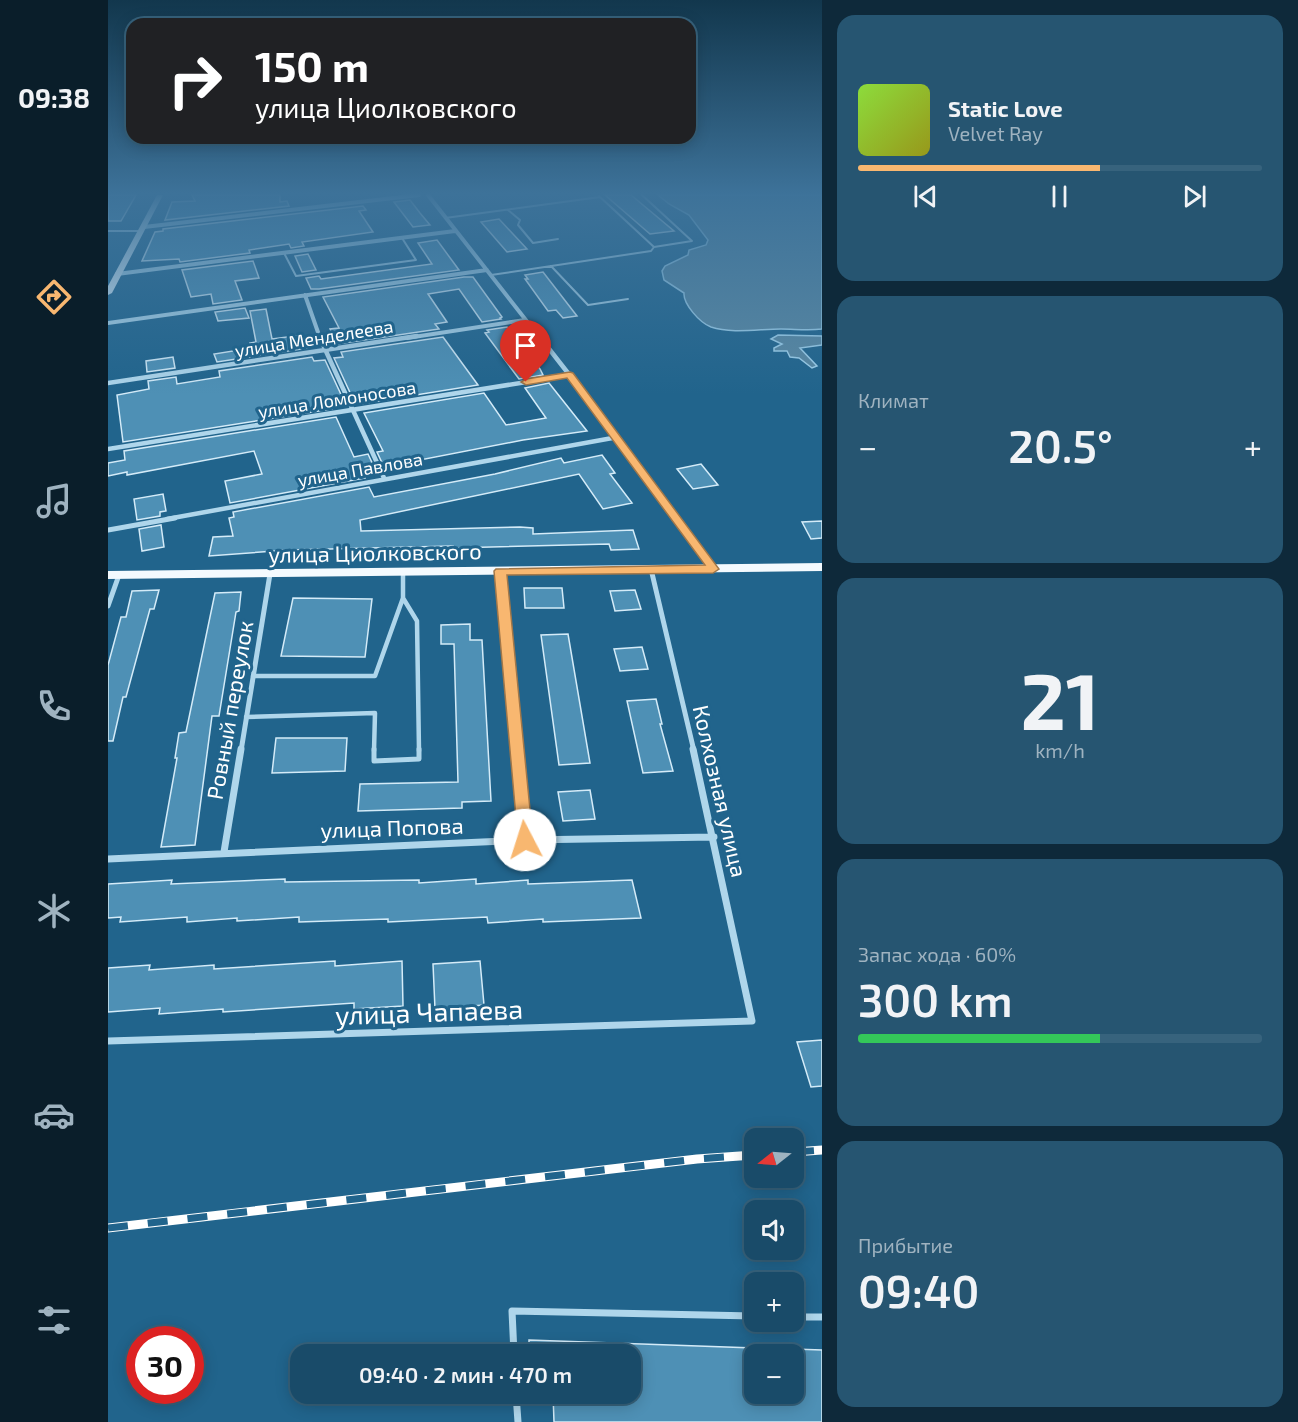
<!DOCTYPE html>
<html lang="ru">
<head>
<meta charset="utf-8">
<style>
  :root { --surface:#194b69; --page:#265571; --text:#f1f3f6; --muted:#9fb3c0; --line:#37637d; --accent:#f8b770 }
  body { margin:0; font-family:"Exo 2",sans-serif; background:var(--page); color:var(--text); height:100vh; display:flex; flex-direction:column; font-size:22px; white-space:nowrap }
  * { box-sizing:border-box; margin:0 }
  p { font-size:20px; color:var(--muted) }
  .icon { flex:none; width:33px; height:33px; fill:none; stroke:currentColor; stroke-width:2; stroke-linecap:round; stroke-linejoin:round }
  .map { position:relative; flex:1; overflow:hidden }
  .side { display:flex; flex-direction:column; gap:15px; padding:15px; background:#0e293a; width:476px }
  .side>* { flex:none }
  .guide { position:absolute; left:18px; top:18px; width:570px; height:126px; border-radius:18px; box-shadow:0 3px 15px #0003,0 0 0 2px var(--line); background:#202124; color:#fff; overflow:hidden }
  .needle { width:39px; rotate:253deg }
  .fabs { position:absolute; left:636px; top:1128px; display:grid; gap:12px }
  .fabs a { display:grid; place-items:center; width:60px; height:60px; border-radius:12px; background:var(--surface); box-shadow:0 3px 15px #0003,0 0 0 2px var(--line); font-size:30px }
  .speed { position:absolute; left:18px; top:1326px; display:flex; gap:12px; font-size:30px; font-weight:700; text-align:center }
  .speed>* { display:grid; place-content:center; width:78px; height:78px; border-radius:50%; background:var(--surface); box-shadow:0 3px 15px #0003,0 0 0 2px var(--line); line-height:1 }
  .speed .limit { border:9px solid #d22; background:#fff; color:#111 }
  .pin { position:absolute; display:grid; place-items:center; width:51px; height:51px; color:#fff; margin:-62px -26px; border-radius:50% 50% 50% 0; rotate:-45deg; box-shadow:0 0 6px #0007 }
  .pin .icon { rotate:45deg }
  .me { position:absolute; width:66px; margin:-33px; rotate:355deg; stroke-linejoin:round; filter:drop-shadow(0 0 4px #0008) }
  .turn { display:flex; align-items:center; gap:21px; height:126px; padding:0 30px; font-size:27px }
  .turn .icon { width:78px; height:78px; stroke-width:2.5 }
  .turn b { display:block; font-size:42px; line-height:51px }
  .big { font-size:45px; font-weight:600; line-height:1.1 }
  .side .tile { flex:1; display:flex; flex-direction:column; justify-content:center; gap:9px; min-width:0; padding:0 21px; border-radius:18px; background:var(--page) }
  .side .dial { align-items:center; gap:0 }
  .dial b { font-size:78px; line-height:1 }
  .song { display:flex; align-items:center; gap:18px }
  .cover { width:72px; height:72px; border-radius:9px; background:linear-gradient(135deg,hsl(90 70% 55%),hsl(60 70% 35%)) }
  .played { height:6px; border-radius:3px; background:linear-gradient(90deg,var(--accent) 60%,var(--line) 60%) }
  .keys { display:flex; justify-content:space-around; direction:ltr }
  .heat { display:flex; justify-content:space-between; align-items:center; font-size:33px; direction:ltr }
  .charge { height:9px; border-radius:4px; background:linear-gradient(90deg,#34c759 60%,var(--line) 0) }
  .trip { position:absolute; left:182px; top:1344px; width:351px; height:60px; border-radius:18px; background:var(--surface); box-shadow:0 3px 15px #0003,0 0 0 2px var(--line); font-weight:600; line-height:60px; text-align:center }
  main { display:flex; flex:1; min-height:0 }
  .dock { display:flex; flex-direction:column; width:108px; justify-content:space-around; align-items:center; background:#0a1e2a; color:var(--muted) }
  .dock .icon { width:42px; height:42px }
  .dock .active { color:var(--accent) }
  .dock b { font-size:27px; color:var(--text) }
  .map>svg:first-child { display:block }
  .water { fill:#5b89a3; stroke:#a3d3ed; stroke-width:1.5 }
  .building { fill:#4e90b5; stroke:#d4ebf8; stroke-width:1.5 }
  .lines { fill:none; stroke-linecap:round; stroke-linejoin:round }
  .lane-far3 { stroke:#afd6eb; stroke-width:2 }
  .lane-far2 { stroke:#afd6eb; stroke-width:4.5 }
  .lane-far1 { stroke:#afd6eb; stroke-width:5 }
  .lane { stroke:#afd6eb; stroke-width:7 }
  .street-far3 { stroke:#afd6eb; stroke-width:4 }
  .street-far2 { stroke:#afd6eb; stroke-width:4.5 }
  .street-far1 { stroke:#afd6eb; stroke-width:5 }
  .street { stroke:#afd6eb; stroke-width:7 }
  .secondary { fill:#daedf9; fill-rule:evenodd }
  .primary { fill:#f4fafe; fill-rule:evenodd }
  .rail-casing { stroke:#fff; stroke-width:9 }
  .rail { stroke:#21648c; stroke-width:7; stroke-dasharray:20; stroke-linecap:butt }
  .route { fill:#f8b770; stroke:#a17749; stroke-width:1.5 }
  .labels { text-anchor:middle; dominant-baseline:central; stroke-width:6; stroke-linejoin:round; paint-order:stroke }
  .far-street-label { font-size:18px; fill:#fff; stroke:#21648c }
  .street-label { font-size:22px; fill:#fff; stroke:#21648c }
  .near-street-label { font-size:27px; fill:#fff; stroke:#21648c }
</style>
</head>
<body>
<main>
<nav class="dock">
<b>09:38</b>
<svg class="icon active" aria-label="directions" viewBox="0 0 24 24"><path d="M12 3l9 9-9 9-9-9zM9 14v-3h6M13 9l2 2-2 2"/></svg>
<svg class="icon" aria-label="music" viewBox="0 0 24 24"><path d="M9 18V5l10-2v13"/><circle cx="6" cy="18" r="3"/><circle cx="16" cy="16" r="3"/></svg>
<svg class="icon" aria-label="phone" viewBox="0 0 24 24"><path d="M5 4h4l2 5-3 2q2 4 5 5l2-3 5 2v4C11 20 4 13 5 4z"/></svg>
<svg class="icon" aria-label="climate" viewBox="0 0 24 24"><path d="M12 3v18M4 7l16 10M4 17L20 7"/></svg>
<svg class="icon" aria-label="car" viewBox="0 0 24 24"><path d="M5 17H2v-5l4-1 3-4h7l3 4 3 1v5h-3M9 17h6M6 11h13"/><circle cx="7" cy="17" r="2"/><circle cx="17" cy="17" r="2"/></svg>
<svg class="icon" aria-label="filters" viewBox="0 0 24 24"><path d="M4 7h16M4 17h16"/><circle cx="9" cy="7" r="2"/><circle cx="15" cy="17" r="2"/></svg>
</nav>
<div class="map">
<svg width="715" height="1422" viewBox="0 0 715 1422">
  <rect width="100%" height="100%" fill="#21648c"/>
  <path class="water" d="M550 195H714V329C700 331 687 329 673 329 651 329 624 334 603 327 592 323 575 304 576 293L556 280 554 271 557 266 580 255 581 250 598 245 600 240 581 215 561 204Z
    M670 335 714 336V345L692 348 709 366 704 368 691 358 682 357 679 351H666V348L674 344 663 339Z"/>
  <path class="building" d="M0 195H28L13 221H0Z
    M84 195H172V202L179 201 181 206 57 220 64 202 87 201Z
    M497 195H523L566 231 542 234Z
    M302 200 312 213 322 225 305 227 286 202Z
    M255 206 258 210 251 211 265 232 194 242 196 246 183 248 181 244 141 250 142 253 72 262 71 259 34 261 47 232 55 231V229Z
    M391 219 419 249 399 252 373 222Z
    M329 240 351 270 211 289H203L198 278 211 276 213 279 324 264 310 243Z
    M200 254 208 270 194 272 187 256Z
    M145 261 151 278 127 281 134 300 105 304 103 294 83 297 74 270Z
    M435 272 469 316 455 318 448 310 440 311 417 279H420L417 275Z
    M356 277H365L394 317 392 318 393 319 374 322 351 289 320 294 339 322 327 324 331 329 229 344 222 329 231 328 215 297Z
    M137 308 141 318 110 321 107 312Z
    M158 309 164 339 194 335 200 348 109 362 106 354 144 348 142 343 148 342 142 311Z
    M399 327 432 369 435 375 411 379 377 333 381 332 379 330Z
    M335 337 370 385 252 404 249 399H245L226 358 235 357 233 352Z
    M65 357 67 368 39 372 38 361Z
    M204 357 206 361 217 360 236 401 222 403 224 409 15 442 9 395 41 389 40 381 68 377 69 384 112 377 111 371Z
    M441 383 479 431 415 440 276 467 269 452 275 451 256 413 376 393 398 425 438 418 417 388Z
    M228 417 246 457 260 454 267 469 254 472 257 478 122 503 117 481 154 474 146 451 19 475V472L0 476V463L17 460 16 451Z
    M494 455 507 473 502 474 524 503 495 509 471 474 252 520 253 531 412 527 425 528V534L525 530 531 549 503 550 501 544 345 548V546L180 550 101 556 105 537 125 536 121 518 126 517 125 512 261 487 266 497 387 474 453 458 456 463Z
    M593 464 610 485 585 489 569 469Z
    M55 494 58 511 52 512V516L29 520 26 499Z
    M714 521V538L703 539 694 522Z
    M53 525 56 547 34 551 31 529Z
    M416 588H454L456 608H417Z
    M51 590 46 609H42L18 697H15L5 741H0V665L13 617H18L24 591Z
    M527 590 533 609 507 611 502 591Z
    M133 592 131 611 128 612 111 716H104L87 845 53 847 69 758H67L71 733 78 732 107 593Z
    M185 598 264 599 257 657 173 656Z
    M362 624V640H374L383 801 354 802V808L250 811 252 784 350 782 346 644H333V625Z
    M460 634 482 763 451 765 433 635Z
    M534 647 540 669 512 671 506 649Z
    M548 699 554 724H552L565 771 535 773 519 701Z
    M168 738H239L237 771 164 773Z
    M482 790 487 819 455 821 450 792Z
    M177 879V882L311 880V883L368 879V884L420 880V884L524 880 533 918 435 922V919L380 923 379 917 280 922V919L191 922V917L129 921V918L79 922V917L12 922 13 917 0 918V884L64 880 63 884Z
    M227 961V966L294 961 295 1006 246 1009V1003L115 1012V1009L51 1014 52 1008 0 1012V968L42 965 41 970 106 965V969Z
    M372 961 376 1005 327 1009 325 964Z
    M714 1040V1086L703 1087 689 1042Z
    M421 1340 646 1348V1394H686V1349L714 1350V1422H446L445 1394H522V1354H421Z"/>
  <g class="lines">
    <path class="lane-far3" d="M491 196 546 247
      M400 210 412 220 410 225 425 243 450 239
      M337 218 492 197
      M0 231H34
      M176 253 188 276 308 260 294 238
      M443 266 480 305 520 299
      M383 275 543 251 546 247 584 241 534 195"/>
    <path class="lane-far2" d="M295 598 309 621 311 751
      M145 676H267L295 598V573
      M138 717 267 713 266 751"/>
    <path class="lane-far1" d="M266 749V761L311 759V749"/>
    <path class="lane" d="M686 1317H715
      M406 1354 404 1311 646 1316
      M408 1394 410 1422"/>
    <path class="street-far3" d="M320 195 432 338
      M36 227 311 195
      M9 274 347 231
      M197 295 212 338
      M0 323 379 270
      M299 338 417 320"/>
    <path class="street-far2" d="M211 336 276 478
      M431 336 510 437 569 519
      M0 383 309 336
      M0 449 462 375
      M59 519 510 437"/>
    <path class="street-far1" d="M568 518 605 569
      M0 530 67 518
      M543 569 586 751
      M392 571 409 751
      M0 606 11 575
      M133 751 162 574"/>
    <path class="street" d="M409 749 417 840
      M116 852 133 749
      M0 859 417 840 606 837
      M0 1041 644 1021 585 749"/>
    <path class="secondary" d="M49 195H55L4 293 0 295V286Z"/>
    <path class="primary" d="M715 563V571L0 579V571Z"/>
    <g class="rail-casing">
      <path id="rail" d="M686 1152 715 1150
        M0 1228 589 1159 646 1155"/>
    </g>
    <use href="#rail" class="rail"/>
  </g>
  <linearGradient id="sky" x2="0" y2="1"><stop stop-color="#12374d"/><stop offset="0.49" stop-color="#3d7299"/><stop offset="1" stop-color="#3d7299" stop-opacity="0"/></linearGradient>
  <rect width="715" height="394" fill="url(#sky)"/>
  <path class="route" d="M462 372 465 373 611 569 605 573 399 575 425 840 423 845 417 847 412 845 410 840 386 571 388 569 597 565 459 378 418 385 413 382 418 379Z"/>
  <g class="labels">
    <g class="far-street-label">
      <text transform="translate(206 338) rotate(-9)">улица Менделеева</text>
      <text transform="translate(229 399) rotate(-9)">улица Ломоносова</text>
      <text transform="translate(252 469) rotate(-10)">улица Павлова</text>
    </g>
    <g class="street-label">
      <text transform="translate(267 552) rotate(-1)">улица Циолковского</text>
      <text transform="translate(121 710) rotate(-80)">Ровный переулок</text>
      <text transform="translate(613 791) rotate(77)">Колхозная улица</text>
      <text transform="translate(284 827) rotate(-2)">улица Попова</text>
    </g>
    <g class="near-street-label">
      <text transform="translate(321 1011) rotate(-2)">улица Чапаева</text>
    </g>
  </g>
</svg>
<div class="fabs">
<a><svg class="needle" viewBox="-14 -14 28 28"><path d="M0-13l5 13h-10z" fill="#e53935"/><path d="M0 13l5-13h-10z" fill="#9fb3c0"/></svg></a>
<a><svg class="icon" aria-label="sound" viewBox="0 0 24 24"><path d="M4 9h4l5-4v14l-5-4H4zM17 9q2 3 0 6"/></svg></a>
<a>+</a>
<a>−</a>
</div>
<div class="speed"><div class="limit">30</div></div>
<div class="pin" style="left:418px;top:382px;background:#d93025"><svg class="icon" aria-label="arrive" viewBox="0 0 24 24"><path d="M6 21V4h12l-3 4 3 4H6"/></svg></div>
<svg class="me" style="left:417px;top:840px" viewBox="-20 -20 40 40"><circle r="19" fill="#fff"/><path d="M0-13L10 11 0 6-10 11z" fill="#f8b770"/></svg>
<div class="trip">09:40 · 2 мин · 470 m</div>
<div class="guide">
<div class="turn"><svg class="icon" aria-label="right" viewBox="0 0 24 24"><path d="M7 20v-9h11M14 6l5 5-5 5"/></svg><div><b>150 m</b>улица Циолковского</div></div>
</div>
</div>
<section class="side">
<div class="tile">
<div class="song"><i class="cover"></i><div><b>Static Love</b><p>Velvet Ray</p></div></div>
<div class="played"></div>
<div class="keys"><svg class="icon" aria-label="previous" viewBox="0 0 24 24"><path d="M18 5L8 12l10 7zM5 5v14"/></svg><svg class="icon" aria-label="pause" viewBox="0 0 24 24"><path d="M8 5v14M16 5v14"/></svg><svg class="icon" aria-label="next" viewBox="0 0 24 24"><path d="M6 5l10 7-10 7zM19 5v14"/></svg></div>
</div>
<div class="tile"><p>Климат</p>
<div class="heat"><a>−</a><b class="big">20.5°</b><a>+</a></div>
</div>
<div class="tile dial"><b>21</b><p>km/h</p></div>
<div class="tile"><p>Запас хода · 60%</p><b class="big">300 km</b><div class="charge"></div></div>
<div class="tile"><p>Прибытие</p><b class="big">09:40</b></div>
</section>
</main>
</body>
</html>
